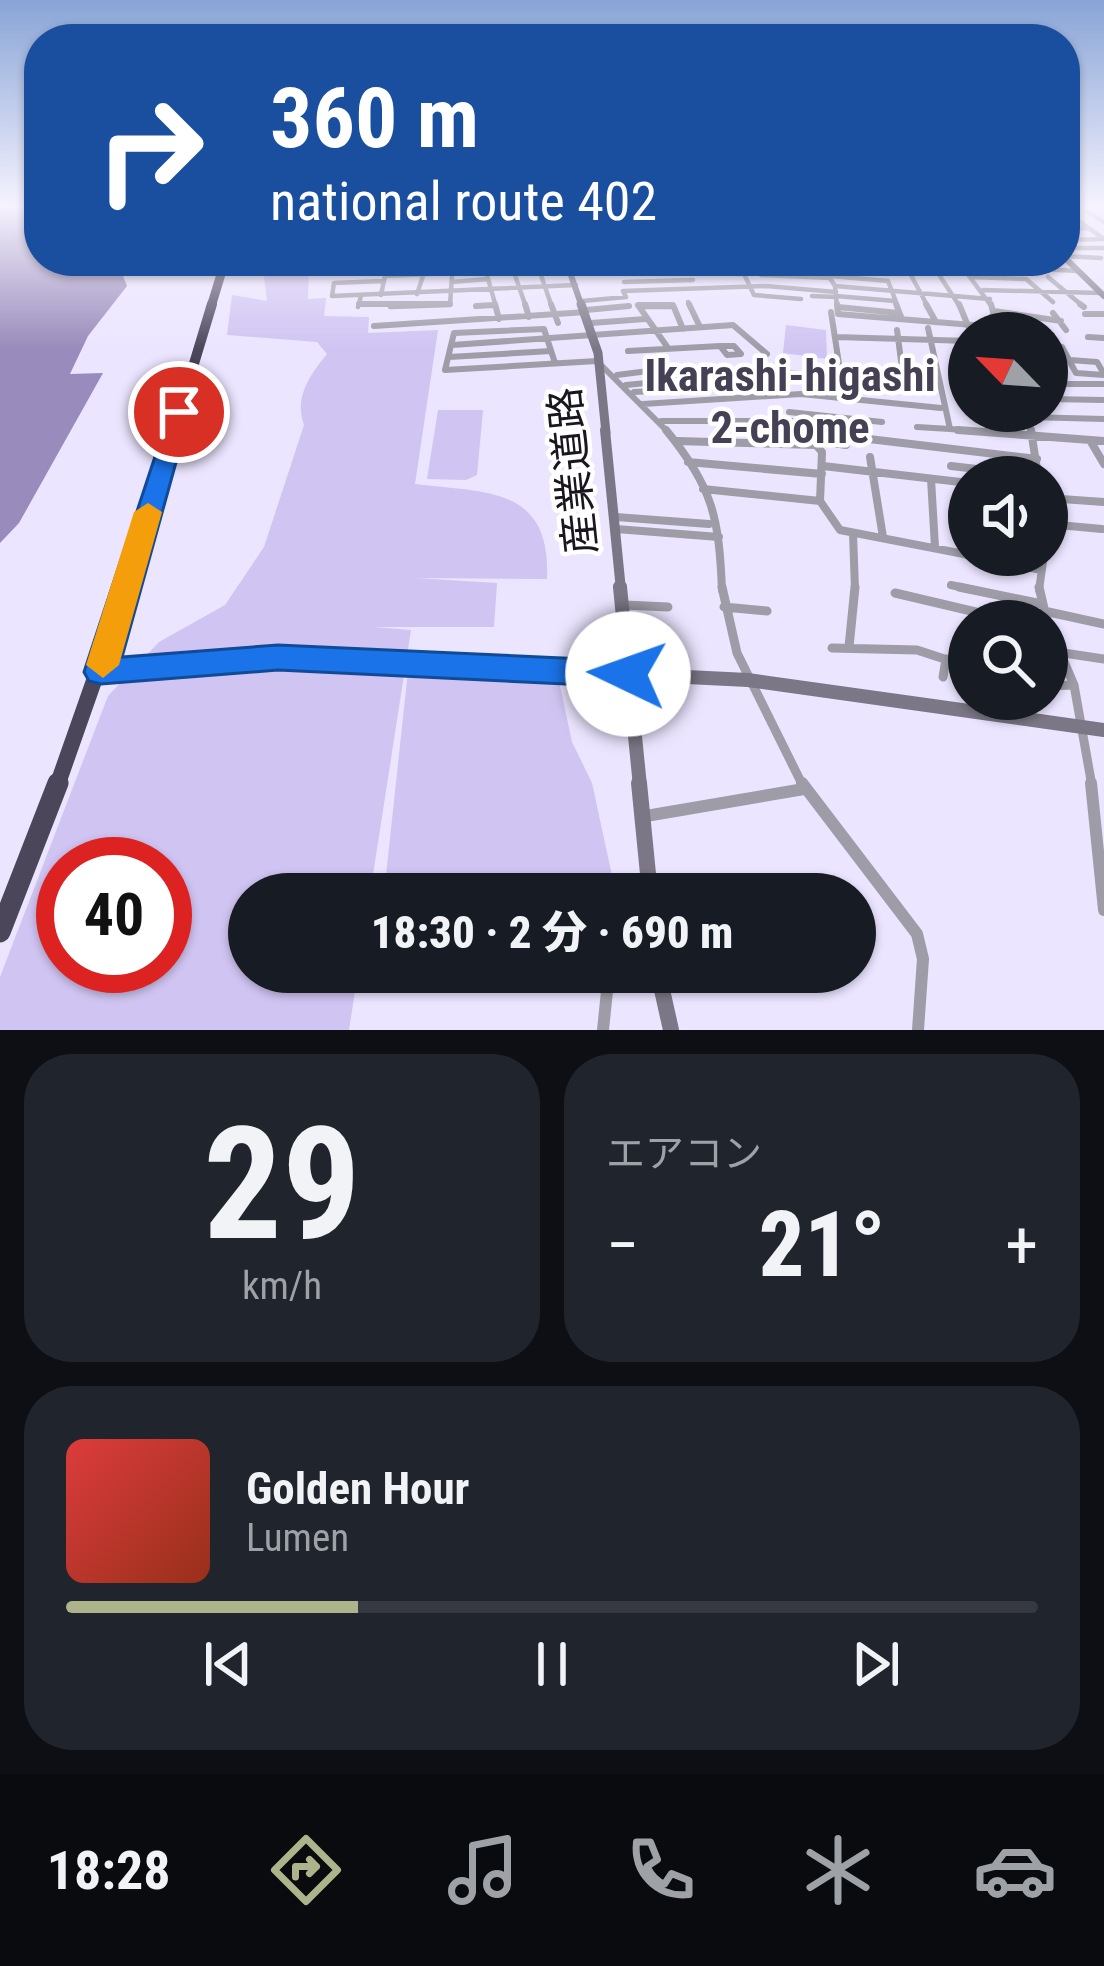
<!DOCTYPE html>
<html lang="ja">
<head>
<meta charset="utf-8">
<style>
  :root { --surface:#171b24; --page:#20242c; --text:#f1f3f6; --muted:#9ea1a6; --line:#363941; --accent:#adb38a }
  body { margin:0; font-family:"Roboto Condensed","Noto Sans JP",sans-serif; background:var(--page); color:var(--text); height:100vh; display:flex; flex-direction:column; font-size:45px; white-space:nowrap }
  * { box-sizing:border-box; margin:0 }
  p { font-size:39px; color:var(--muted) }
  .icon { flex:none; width:66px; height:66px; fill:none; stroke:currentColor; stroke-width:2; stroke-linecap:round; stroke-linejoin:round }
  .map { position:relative; height:1030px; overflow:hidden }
  .side { display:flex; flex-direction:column; gap:24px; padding:24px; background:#0d0f14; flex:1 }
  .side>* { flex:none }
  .guide { position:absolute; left:24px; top:24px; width:1056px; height:252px; border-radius:48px; box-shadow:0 3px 9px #0004; background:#1a4fa0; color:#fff; overflow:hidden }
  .needle { width:78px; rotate:295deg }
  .controls { position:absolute; left:948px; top:312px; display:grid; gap:24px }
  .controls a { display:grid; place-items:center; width:120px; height:120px; border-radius:50%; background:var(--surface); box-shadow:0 3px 9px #0004; font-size:60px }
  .speed { position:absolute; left:36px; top:837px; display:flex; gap:24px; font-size:60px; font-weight:700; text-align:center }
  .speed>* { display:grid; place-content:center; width:156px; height:156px; border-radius:50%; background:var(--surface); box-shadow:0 3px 9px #0004; line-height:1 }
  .speed .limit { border:18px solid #d22; background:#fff; color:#111 }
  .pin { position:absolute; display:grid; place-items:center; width:102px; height:102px; color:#fff; margin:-51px; border:6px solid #fff; border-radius:50%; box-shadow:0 3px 12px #0007 }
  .me { position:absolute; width:132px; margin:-66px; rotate:273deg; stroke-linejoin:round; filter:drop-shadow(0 0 9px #0008) }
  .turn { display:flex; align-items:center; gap:42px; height:252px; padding:0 48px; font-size:54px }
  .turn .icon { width:156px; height:156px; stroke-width:2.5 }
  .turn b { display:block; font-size:84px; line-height:102px }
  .big { font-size:90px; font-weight:800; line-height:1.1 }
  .side .widget { flex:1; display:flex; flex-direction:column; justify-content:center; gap:18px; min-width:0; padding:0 42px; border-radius:48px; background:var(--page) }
  .side .dial { align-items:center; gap:0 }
  .dial b { font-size:156px; line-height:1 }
  .song { display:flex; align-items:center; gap:36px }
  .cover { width:144px; height:144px; border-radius:18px; background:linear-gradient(135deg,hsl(0 70% 55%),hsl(10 70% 35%)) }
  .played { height:12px; border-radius:6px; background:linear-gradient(90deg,var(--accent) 30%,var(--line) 30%) }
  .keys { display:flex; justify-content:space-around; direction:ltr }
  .heat { display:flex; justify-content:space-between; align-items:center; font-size:66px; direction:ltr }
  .side .tiles { flex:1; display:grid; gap:24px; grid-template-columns:1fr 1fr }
  .widget:last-child { grid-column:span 2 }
  .trip { position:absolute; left:228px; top:873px; width:648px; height:120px; border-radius:60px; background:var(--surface); box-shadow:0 3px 9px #0004; font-weight:800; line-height:120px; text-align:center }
  .tab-bar { display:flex; height:192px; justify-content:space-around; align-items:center; background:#090b0e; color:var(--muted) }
  .tab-bar .icon { width:84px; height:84px }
  .tab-bar .on { color:var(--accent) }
  .tab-bar b { font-size:54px; color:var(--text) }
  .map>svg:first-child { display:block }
  .green { fill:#d0c4f2; fill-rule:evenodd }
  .water { fill:#998bbb }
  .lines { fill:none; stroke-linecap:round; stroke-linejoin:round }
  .street-far4 { stroke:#9e9ca7; stroke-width:4.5 }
  .street-far3 { stroke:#9e9ca7; stroke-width:6 }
  .street-far2 { stroke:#9e9ca7; stroke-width:8 }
  .street-far1 { stroke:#9e9ca7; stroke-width:9 }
  .street { stroke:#9e9ca7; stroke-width:12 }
  .secondary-far4 { stroke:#7b7786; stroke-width:6 }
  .secondary-far3 { stroke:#7b7786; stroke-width:9 }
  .secondary-far2 { stroke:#7b7786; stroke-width:10 }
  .secondary-far1 { stroke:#7b7786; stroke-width:14 }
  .secondary { stroke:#7b7786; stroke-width:16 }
  .highway-far4 { stroke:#4c465b; stroke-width:9 }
  .highway-far3 { stroke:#4c465b; stroke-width:10 }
  .highway-far2 { stroke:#4c465b; stroke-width:14 }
  .highway-far1 { stroke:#4c465b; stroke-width:16 }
  .highway { stroke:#4c465b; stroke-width:21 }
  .route { fill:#1a73e8; stroke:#114b97; stroke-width:3 }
  .slow { fill:#f59e0b }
  .labels { text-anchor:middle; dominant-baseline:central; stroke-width:9; stroke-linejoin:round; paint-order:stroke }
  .street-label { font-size:42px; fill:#19161f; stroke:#fff }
  .neighbourhood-label { font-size:45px; font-weight:bold; fill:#464055; stroke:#fff }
</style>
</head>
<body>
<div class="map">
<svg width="1104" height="1030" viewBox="0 0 1104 1030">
  <rect width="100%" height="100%" fill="#ebe5ff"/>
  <path class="green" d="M262 261H309L308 299 326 298 324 316 369 317 368 333 438 330 415 484C487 493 551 486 547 579L416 578 497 583 494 627H374L411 630 370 894H249V972H358L349 1030H0V977L108 696 159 642 225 605 264 547 304 425C294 397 310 375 327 354L317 342 227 335 232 295 267 301ZM63 864H165V966H63Z
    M786 325 826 330 827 359 783 353Z
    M438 410H483L477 475 466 480 427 479Z
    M408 671 559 681 572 742 592 783 616 894H384Z
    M375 972H602L596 984 373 990Z"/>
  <path class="water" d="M0 205H39V261H117L127 286 88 336 70 374 103 373 19 523 0 543Z"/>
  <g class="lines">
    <path class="street-far4" d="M1077 205 1104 222
      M1065 211 1104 239
      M1065 229 1088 228
      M1065 240 1104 239
      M1065 248H1104
      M1065 256 1101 258
      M325 261H336
      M483 261 496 307
      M510 261 526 307
      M536 261 552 307
      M701 261 707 273
      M728 261 737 274H744L754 295 801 299
      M756 261 759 267
      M774 261 778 270
      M819 261 835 286 837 307
      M891 261 1078 271
      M958 261 992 307
      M904 262 928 307
      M687 264 692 272 609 273 608 265Z
      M846 267 911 273
      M934 267 960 307
      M805 268 825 269
      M401 269 402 261
      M570 269H595
      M371 270 372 261
      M761 275 831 278
      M831 276 888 281 898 307
      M972 277 1026 279 1053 302
      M1048 277 1084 307
      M383 281 334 283 332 296 576 285
      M452 282 488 279
      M624 282 693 280
      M835 286 990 299
      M983 290 1101 293
      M417 294 428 261
      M381 295 385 276 451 273
      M812 296 837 297
      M836 296 895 301
      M582 301 626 297 623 291 766 286 836 292
      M688 302 690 307
      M476 306 494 305
      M358 307 361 296
      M390 307 450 305 453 261
      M619 307 629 306
      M639 307H674"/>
    <path class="street-far3" d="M359 304H450
      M495 304 499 319
      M525 304 529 317
      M551 304 558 323
      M689 304 700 327
      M837 304 838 314 997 327
      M896 304 902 319
      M926 304 936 322
      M959 304 971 333
      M991 304 998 333
      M1080 304 1084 307
      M476 306 494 305
      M838 307 899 313
      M586 310 629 306
      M994 311 1061 321
      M1053 313 1066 330
      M1085 314H1104
      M591 323 645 319
      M374 326 586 312
      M928 328 950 429 996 433
      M897 330 902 368
      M998 331 1017 333
      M1047 335H1052
      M836 337 969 341
      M1088 337 1104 338
      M452 345 733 325 767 354
      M720 346H734L741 354 727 355Z
      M1047 346 1062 347 1076 373 1104 375
      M668 348 638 305H673L683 329
      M628 351 720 346
      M449 357 551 351
      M1070 360 1097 362 1104 374
      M555 363 544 329 454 333 445 370 597 361 669 433
      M617 375 656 370
      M841 377 915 385
      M1047 384H1104
      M626 385 768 371 841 377 831 312
      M634 392 743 386 736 372
      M1047 399 1104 400
      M643 404 801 394 941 408
      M983 411 990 432
      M1023 411 1032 433
      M789 412 882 422
      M1026 417 1104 419
      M661 421H792L804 433
      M917 427 950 429
      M801 429 835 433"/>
    <path class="street-far2" d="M666 430C713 487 719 518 722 590
      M801 430 815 444
      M807 430 839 433
      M958 430 1104 441
      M1031 430 1038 476
      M869 439 1037 459
      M813 440 846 445
      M677 441 816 445 822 452 820 501 840 530 969 555
      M1091 442 1104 464
      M870 457 883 537
      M688 462 822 474
      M823 466 969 483
      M951 466 1038 476
      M931 479 935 547
      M703 489 820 501
      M1047 498 1104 502
      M616 517 709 524
      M1047 524 1102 529
      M616 529 719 537
      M853 533 855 590
      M970 555 1041 570
      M951 585 973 590
      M1039 590 1044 555"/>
    <path class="street-far1" d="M722 587 737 653 803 786
      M959 587 1042 604
      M1039 587 1047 621
      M895 593 1014 621
      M624 605 668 607
      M724 607 767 611
      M1044 611 1104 624
      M1047 622 1074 685 1092 786
      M849 647 855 587
      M832 648 917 650 969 667
      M1057 652 1104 659
      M943 677 946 659
      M1047 686 1074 685"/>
    <path class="street" d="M802 783 917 934 923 959 918 1030
      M1091 783 1104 910
      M646 816 804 789
      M603 1030 609 972"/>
    <path class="secondary-far4" d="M1065 258 1104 296
      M566 261 582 307"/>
    <path class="secondary-far3" d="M581 304 598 353 606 433"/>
    <path class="secondary-far2" d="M605 430 621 590"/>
    <path class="secondary-far1" d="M620 587 640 786
      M101 672 277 657 748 680 1104 730"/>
    <path class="secondary" d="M639 783 650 894
      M658 972 671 1030"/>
    <path class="highway-far4" d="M211 307 225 261"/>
    <path class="highway-far3" d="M173 433 212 304"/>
    <path class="highway-far2" d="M126 590 174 430"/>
    <path class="highway-far1" d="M57 786 127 587"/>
    <path class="highway" d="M0 932 58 783"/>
  </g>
  <linearGradient id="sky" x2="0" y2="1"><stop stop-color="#88a4d6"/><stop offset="0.59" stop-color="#f6f3ff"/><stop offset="1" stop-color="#f6f3ff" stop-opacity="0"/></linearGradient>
  <rect width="1104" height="349" fill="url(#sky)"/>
  <path class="route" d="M171 408 190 412 122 657 278 645 628 661 640 665 645 674 640 683 628 687 278 670 101 684 89 681 84 672Z"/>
  <path class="slow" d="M148 503 162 512 119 665 103 678 86 665 134 512Z"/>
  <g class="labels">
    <g class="street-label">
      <text transform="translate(573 471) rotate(-96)">産業道路</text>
    </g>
    <g class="neighbourhood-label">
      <text x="790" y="375">Ikarashi-higashi<tspan x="790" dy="52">2-chome</tspan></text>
    </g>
  </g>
</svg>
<div class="controls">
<a><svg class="needle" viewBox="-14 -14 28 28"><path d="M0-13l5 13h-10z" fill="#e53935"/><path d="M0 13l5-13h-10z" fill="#9ea1a6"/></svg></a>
<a><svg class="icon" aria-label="sound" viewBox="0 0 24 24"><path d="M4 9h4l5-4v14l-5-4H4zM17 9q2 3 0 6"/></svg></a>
<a><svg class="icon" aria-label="search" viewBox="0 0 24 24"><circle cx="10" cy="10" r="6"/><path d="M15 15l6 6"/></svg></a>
</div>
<div class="speed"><div class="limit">40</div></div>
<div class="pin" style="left:179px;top:412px;background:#d93025"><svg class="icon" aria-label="arrive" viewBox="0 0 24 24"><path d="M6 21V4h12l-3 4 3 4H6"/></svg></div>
<svg class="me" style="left:628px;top:674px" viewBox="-20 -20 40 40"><circle r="19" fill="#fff"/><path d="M0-13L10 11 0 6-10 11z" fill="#1a73e8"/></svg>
<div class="trip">18:30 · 2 分 · 690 m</div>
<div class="guide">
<div class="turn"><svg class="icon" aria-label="right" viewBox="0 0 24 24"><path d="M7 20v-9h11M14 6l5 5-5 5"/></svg><div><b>360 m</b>national route 402</div></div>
</div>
</div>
<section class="side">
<div class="tiles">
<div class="widget dial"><b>29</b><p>km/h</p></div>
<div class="widget"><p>エアコン</p>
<div class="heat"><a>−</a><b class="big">21°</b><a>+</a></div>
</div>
<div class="widget">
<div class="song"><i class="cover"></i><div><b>Golden Hour</b><p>Lumen</p></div></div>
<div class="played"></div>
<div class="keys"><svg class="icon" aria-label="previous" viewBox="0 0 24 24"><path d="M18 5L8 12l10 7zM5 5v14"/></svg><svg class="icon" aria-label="pause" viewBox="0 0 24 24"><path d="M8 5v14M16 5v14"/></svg><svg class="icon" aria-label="next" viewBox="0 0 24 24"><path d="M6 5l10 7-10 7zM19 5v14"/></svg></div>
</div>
</div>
</section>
<nav class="tab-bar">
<b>18:28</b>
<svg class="icon on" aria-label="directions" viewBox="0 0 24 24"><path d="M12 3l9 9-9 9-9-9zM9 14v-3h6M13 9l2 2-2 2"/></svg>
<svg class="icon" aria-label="music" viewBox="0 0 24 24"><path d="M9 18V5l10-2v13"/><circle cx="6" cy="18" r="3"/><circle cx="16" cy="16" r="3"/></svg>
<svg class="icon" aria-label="phone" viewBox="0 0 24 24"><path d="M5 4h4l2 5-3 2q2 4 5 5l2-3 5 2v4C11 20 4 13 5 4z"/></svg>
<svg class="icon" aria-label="climate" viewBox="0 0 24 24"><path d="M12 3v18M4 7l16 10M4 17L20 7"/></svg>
<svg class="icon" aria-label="car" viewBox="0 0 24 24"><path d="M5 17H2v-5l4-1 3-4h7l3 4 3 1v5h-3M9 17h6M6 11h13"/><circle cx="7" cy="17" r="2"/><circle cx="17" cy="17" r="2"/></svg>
</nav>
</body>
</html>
